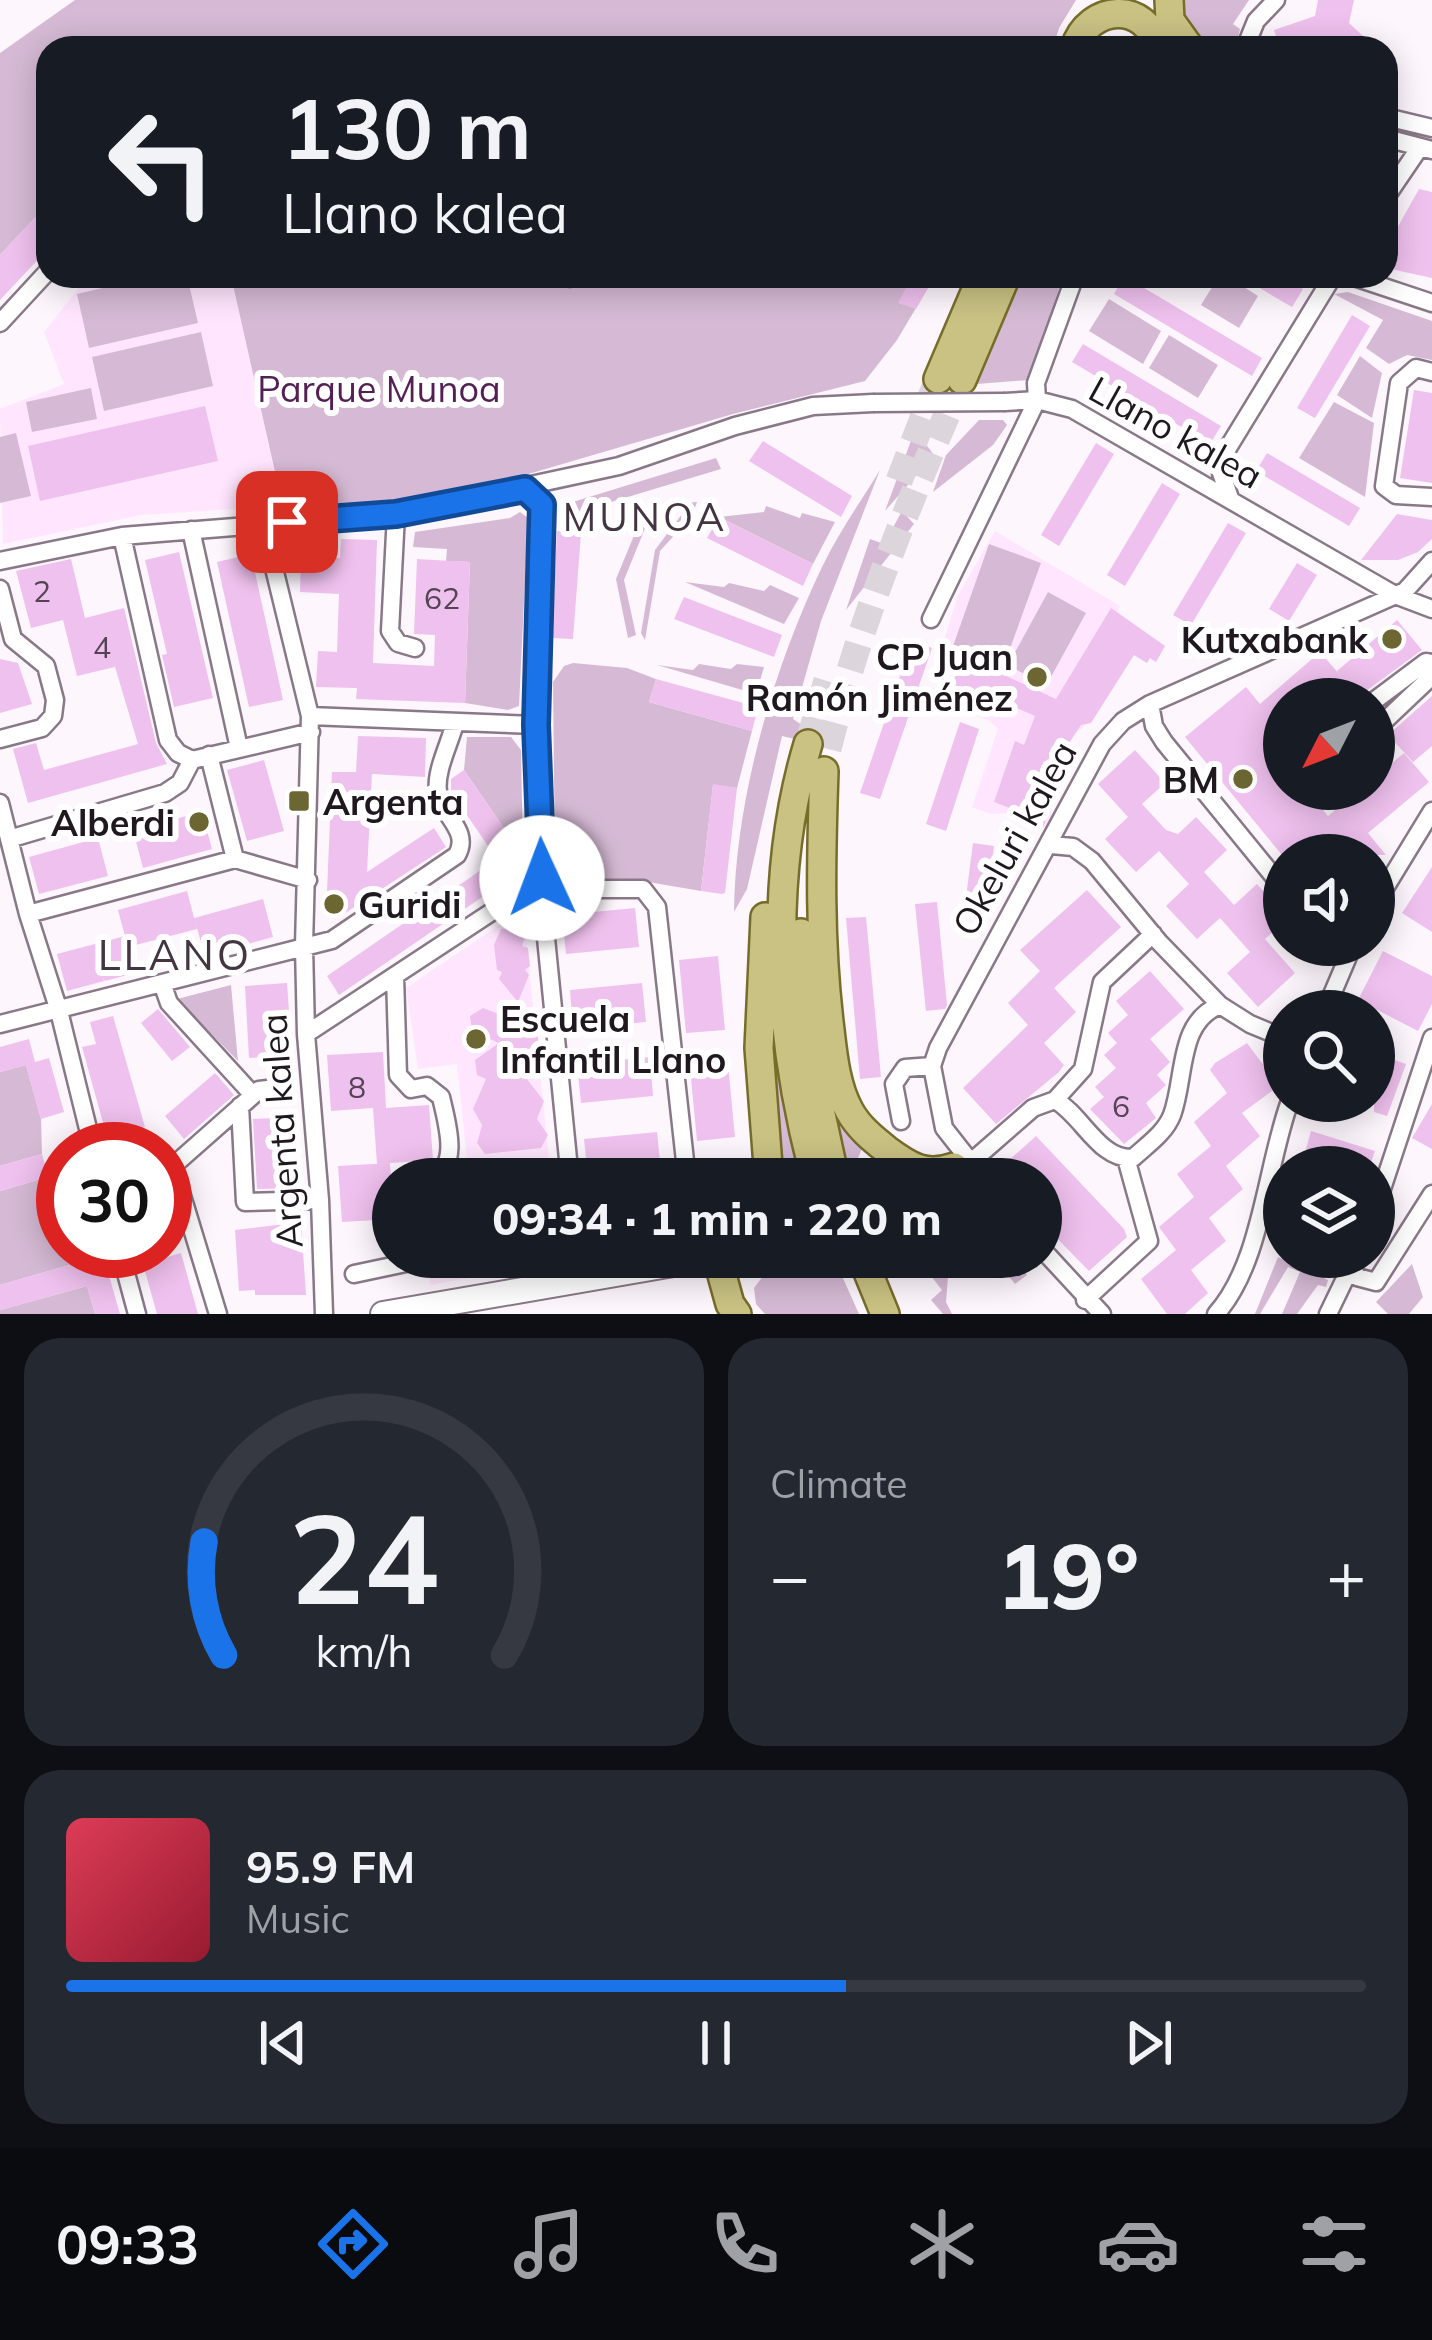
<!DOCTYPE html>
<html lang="en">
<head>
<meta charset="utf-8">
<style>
  :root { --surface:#171b24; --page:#242831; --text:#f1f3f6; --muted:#9ea1a6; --line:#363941; --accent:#1a73e8 }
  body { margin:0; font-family:Mulish,sans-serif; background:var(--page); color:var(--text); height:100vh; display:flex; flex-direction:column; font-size:45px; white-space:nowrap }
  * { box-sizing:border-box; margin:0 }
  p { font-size:39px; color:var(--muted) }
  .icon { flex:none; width:66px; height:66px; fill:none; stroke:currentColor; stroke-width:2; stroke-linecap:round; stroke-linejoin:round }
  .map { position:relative; height:1314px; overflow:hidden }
  .sheet { display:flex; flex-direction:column; gap:24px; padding:24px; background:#0d0f14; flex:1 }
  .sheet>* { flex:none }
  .hud { position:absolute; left:36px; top:36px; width:1362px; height:252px; border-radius:36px; box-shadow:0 6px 30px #0003; background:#171b24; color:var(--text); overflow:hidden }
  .needle { width:78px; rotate:228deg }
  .fabs { position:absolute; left:1263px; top:678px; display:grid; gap:24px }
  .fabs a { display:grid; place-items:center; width:132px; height:132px; border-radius:50%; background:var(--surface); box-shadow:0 6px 30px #0003; font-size:60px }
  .speed { position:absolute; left:36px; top:1122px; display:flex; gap:24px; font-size:60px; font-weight:700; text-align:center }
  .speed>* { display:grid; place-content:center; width:156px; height:156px; border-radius:50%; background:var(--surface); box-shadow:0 6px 30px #0003; line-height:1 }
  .speed .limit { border:18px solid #d22; background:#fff; color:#111 }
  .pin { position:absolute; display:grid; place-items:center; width:102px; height:102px; color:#fff; margin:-51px; border-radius:24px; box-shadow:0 6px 18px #0006 }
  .me { position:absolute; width:132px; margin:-66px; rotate:358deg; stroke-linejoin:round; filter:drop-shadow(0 0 9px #0008) }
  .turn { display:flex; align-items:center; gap:42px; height:252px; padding:0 48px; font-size:54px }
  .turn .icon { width:156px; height:156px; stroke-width:2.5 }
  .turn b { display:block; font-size:84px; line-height:102px }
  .big { font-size:90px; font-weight:800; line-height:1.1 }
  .sheet .card { flex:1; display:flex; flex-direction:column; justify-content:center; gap:18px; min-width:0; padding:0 42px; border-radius:36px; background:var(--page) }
  .sheet .dial { align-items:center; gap:0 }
  .dial svg { height:312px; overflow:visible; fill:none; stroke:var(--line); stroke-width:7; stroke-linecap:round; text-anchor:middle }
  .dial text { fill:var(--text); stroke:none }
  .song { display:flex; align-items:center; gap:36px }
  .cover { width:144px; height:144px; border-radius:18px; background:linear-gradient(135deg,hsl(350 70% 55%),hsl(350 70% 35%)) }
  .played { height:12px; border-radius:6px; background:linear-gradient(90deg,var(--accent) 60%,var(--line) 60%) }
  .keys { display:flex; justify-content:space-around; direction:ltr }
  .heat { display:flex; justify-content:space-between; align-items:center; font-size:66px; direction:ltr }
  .sheet .tiles { flex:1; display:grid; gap:24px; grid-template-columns:1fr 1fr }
  .card:last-child { grid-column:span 2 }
  .trip { position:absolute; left:372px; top:1158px; width:690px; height:120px; border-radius:60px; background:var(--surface); box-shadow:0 6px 30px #0003; font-weight:800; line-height:120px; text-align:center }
  .tab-bar { display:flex; height:192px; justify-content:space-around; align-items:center; background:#090b0e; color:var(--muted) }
  .tab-bar .icon { width:84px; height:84px }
  .tab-bar .selected { color:var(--accent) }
  .tab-bar b { font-size:54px; color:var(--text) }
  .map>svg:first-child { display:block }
  .built { fill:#ffe6fe }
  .green { fill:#d6bad5 }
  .water { fill:#bd91bd }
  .building { fill:#efc1ee }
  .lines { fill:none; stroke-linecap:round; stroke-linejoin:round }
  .primary-tunnel { stroke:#dcd5dc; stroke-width:27; stroke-dasharray:27 14; stroke-linecap:butt }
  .street-casing { stroke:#897888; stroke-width:21 }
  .secondary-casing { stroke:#897888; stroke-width:28 }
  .primary-casing { stroke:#776d2a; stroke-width:32 }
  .street { stroke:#fff; stroke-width:16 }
  .secondary { stroke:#fff; stroke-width:24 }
  .primary { stroke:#cac283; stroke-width:27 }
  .street-bridge-casing { stroke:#897888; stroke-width:21; stroke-linecap:butt }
  .street-bridge { stroke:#fff; stroke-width:16 }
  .route-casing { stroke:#114b97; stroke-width:30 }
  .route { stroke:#1a73e8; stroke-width:21 }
  .poi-dot { fill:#6c6632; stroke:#fff; stroke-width:4.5 }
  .labels { text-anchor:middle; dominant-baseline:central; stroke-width:12; stroke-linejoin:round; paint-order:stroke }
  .number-label { font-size:30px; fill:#534353 }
  .park-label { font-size:36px; fill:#541f55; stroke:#fff }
  .street-label { font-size:36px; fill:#1f191f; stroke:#fff }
  .poi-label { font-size:36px; font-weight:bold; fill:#1f191f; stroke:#fff; text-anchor:end }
  .neighbourhood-label { font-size:39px; letter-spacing:3px; fill:#443543; stroke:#fff }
  .quarter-label { font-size:42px; letter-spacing:3px; fill:#443543; stroke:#fff }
</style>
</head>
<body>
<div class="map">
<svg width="1432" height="1314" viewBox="0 0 1432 1314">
  <rect width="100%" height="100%" fill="#fdf6fd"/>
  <path class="built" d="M88 276H231L282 506 141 515 3 544 0 409 64 384 44 332Z
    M995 531 1120 606 1117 612 1165 646 1156 662 1150 659 1147 663 1134 655 1084 727 1071 737 1062 758 1071 763 1051 812 1054 815 1049 828 1030 824 1010 813 991 814 972 807 998 729 988 720 947 706 959 661 940 653 958 595Z
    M523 909 551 1179H469L457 1064 418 1069 406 988Z
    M427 1257H558V1262L430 1285Z"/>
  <path class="green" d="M75 0H1076L1059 28 1053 48H48V204L0 255V53Z
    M1182 0H1249L1233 24 1240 29 1235 48C1202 48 1181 36 1182 0Z
    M154 276H187L198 323 89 348 77 294Z
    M231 276H935L897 340 865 381 733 414 488 486 313 511 284 512Z
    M1019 276H1063L1029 380 977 384Z
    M1219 276H1227L1258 296 1239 328 1201 305Z
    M1348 292 1432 321V360L1407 355 1389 364 1366 348 1383 320 1334 294Z
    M1109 299 1161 331 1143 364 1089 331Z
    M201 332 213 386 104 411 92 357Z
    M1169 335 1218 365 1198 398 1149 368Z
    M1360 356 1382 373 1372 418 1337 395Z
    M91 388 97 419 32 432 26 402Z
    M1334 402 1374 423 1365 497 1299 458Z
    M979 420H1003L1007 425 993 445 933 492 946 455Z
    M915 430 934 455 885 511Z
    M16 433 31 496 0 503V437Z
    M716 458 721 469 561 517 563 505Z
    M880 470 821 621 793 719 838 749 782 736 747 889 734 912C735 799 774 666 823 565 839 532 861 501 880 470Z
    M697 502 692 516 660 551 645 640 641 633 655 550 682 514 684 503Z
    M655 504 624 580 636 635 628 638 616 579 645 509Z
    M766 506 800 518 802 513 835 522 813 564 719 517 764 512Z
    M902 511 914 524 846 610 870 539 884 544Z
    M520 512 528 518 519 706 508 710 465 703 470 562 446 561 447 549 413 547 415 532 510 518Z
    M989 544 1041 563 1003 668 952 649Z
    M685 582 724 587 729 583 764 591 770 585 799 598 784 624Z
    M1048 592 1086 613 1046 686 1008 665Z
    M573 663 627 668 656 679 649 702 752 731 737 788 713 785 701 891 648 882 576 883 564 879 555 866 553 682 564 666Z
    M699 664 731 669 737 664 764 667 756 694 657 665 693 670Z
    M467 737H511L521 750 523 856 464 770Z
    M818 983 865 1141 852 1173 831 1179H794L772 1154 765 1054 774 1002 827 1101Z
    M231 985 238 1061 177 999Z
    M26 1065 41 1119 42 1154 0 1166V1072Z
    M48 1177 63 1204V1251H77L80 1262 0 1285V1191Z
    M950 1257H1016L1027 1275 1015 1284C992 1255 975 1247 948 1277L946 1302 952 1314H943L931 1300 942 1290 931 1276Z
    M1278 1257 1328 1280 1326 1287 1318 1285 1297 1314H1282L1300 1272 1288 1267 1260 1314H1255Z
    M834 1258 859 1314H765L756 1304 754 1288 763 1276Z
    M1412 1264 1423 1297 1409 1314H1388L1376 1302Z
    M87 1286 95 1314H0V1310Z"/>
  <path class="water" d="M450 276H597L570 289 549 283 447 280Z"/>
  <path class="building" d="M1318 0H1354L1349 23 1376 48H1280L1274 30 1315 16Z
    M1419 189 1432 192V278L1386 268V248Z
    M48 204V249L0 300V255Z
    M912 276H935L916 309 898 303Z
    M1124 276 1262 358 1252 376 1114 294Z
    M1239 276H1280L1303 289 1292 307Z
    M1352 315 1370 326 1315 418 1297 408Z
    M1083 344 1221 426 1210 444 1072 362Z
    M1414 390 1432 393V483L1400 478Z
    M205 406 218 461 40 501 28 446Z
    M763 441 852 496 841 517 749 461Z
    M1096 443 1114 454 1059 546 1041 535Z
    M1267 453 1360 508 1349 526 1256 471Z
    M1162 483 1180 494 1125 586 1107 575Z
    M315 487 314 508 287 509 289 490Z
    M1397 514 1432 520V539L1418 552 1398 560H1361Z
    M719 517 813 564 803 586 707 538Z
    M1228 523 1246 533 1191 625 1173 615Z
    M557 531 581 533 573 639 552 638Z
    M341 539 377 540 373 663 434 666 435 635 414 634 417 559 470 562 465 703 356 699 357 688 316 687 318 651 337 652 339 594 300 592 301 556 340 558Z
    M179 552 213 698 174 707 162 655 167 654 145 560Z
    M251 554 283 700 249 707 217 562Z
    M71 559 85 618 124 608 156 743 167 764 28 803 13 749 36 743 44 770 138 744 115 667 77 676 63 620 31 628 16 571Z
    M1297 563 1317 575 1289 621 1269 609Z
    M684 597 782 635 774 657 674 619Z
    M1111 608 1165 646 1156 662 1150 658 1147 663 1134 655 1091 723 1081 725 1059 758 1071 763 1043 827 1030 824 1010 813 1012 809 994 802 1015 741 1024 745 1035 716 980 692 977 699 951 691 960 661 1002 674 1056 699Z
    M1397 620 1422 650 1366 691 1362 699 1345 681 1324 699H1284V733L1269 746 1284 764V789H1305L1328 816 1360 789H1374V778L1404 753 1429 782 1368 833 1386 855H1282L1185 737 1246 687 1260 704 1320 652 1340 675 1337 671Z
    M912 641 932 648 880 799 860 793Z
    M0 659 18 663 32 704 0 713Z
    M656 679 758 707 752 731 649 702Z
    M1432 696V746L1413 762 1388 735Z
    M960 722 979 729 946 831 926 824Z
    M358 736 426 738 425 777 372 774 367 872 434 828 446 847 339 917 326 916 332 772H356Z
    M1135 750 1165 783 1142 804 1166 830 1178 834 1196 817 1227 850 1204 872 1234 905 1257 884 1284 914V922L1265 939 1295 973 1258 1007 1227 973 1250 952 1220 918 1197 939 1166 906 1189 884 1159 851 1136 872 1105 839 1128 817 1098 784Z
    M264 760 284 831 247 841 227 770Z
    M464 770 523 856 504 869 510 878 339 995 327 976 497 859 451 792V779Z
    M713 784 737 788 725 893 722 894 701 891Z
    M202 812 212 849 143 868 133 830Z
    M98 838 108 876 39 894 29 857Z
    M973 843 994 846 987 900 966 897Z
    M1432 867V932L1402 913Z
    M1087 890 1121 927 1054 988 1076 1012 1044 1043 1064 1065 1059 1072 996 1124 963 1088 1028 1025 1008 1003 1040 971 1020 950Z
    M187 891 197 929 128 947 135 973 105 981 103 978 104 981 67 991 57 954 125 936 118 910Z
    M263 899 273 937 205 956 194 918Z
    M937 902 947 1005 945 1009 926 1011 915 904Z
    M635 908 639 947 566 954 562 915Z
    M866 917 881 1077 860 1079 846 918Z
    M516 928 524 939 522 946 528 948 530 966 525 970 529 975 518 1002 499 979 502 972 497 970 494 945 501 929Z
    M1383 951 1432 976V1004L1418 1031 1358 1000Z
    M718 956 725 1030 686 1033 679 960Z
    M1150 971 1184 1009 1150 1039 1170 1062 1157 1075 1166 1085 1146 1103 1156 1118 1124 1144 1090 1109 1104 1097 1095 1087 1116 1068 1104 1055 1117 1043 1108 1033 1128 1015 1116 1001Z
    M287 983 292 1055 249 1058 245 986Z
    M642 983 646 1022 573 1029 570 990Z
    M508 1005 522 1010 523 1025 537 1031 539 1046 527 1055 528 1069 523 1074 544 1101 537 1119 548 1135 541 1148 485 1154 477 1143 482 1125 473 1109 486 1079 477 1075 475 1060 499 1043 472 1031 470 1016 483 1008 496 1013Z
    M158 1009 190 1047 172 1061 141 1023Z
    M113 1016 145 1127 107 1137 82 1047 96 1044 90 1022Z
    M29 1039 35 1062 49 1058 64 1112 41 1119 26 1065 0 1072V1047Z
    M1247 1043 1279 1086 1242 1113 1260 1136 1226 1166 1243 1189 1209 1218 1226 1241 1191 1270 1208 1293 1185 1314H1167L1141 1279 1176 1250 1159 1227 1194 1197 1177 1174 1211 1146 1194 1122 1227 1093 1210 1070 1215 1063Z
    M383 1052 386 1108 429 1105 433 1160 377 1164 373 1108 331 1111 327 1055Z
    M1374 1053 1406 1064 1387 1116 1374 1112Z
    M650 1057 653 1096 581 1103 577 1064Z
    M728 1064 735 1137 697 1141 690 1068Z
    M215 1073 234 1095 184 1139 165 1116Z
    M1432 1104V1149L1412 1138Z
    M294 1117 299 1188 257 1189 253 1119Z
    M1311 1131 1375 1151 1369 1167H1301Z
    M657 1132 661 1171 588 1178 584 1139Z
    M1036 1136 1124 1229 1127 1237 1089 1271 1041 1222V1179H1007L998 1170Z
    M42 1154 48 1177 0 1191V1166Z
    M390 1163 393 1219 342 1222 338 1166Z
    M301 1222 306 1295H255V1290L239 1291 235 1230Z
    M77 1251H102L120 1314H95L87 1286 0 1310V1285L80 1262Z
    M181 1253 198 1314H157L143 1264Z"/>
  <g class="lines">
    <path class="primary-tunnel" d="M899 481 938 379
      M808 744 827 681
      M828 749C860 621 909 501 962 380
      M844 1257 848 1269"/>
    <g class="street-casing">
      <path id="street" d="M1245 48 1256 21 1276 0
        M1386 117 1432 128
        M1386 138 1432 150
        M1386 197 1420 147
        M1351 276 1432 303
        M0 323 48 271
        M1432 372 1416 368 1399 383 1384 486 1396 495 1432 497
        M1005 402 1037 400 1072 409 1395 595 1432 609
        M525 489 542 505 536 725 542 898 570 1179
        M1230 498 1221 473 1223 456 1333 276
        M396 514 390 631 398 643 415 648
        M287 522 273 541V564L310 716 304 946 306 1034 320 1200 324 1314
        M191 530 239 748
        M122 536 168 740 178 753 192 760
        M0 561 122 536 396 514 619 466 735 426 813 406 873 403
        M0 589 13 639 46 666 55 700 53 716 42 728 0 739
        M931 619 1037 400 1036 383 1075 276
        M1374 701 1426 662 1432 663
        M1150 704 1154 726 1164 742 1284 889
        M310 716 536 725
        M1374 731 1432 676
        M209 755 235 859
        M0 803 28 914 59 1011 93 1149
        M9 839 165 793 180 783 192 760 311 732
        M1051 845 1073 847 1092 861 1159 942 1220 1005 1250 1024 1284 1038
        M1374 906 1432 811
        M28 914 235 859 308 880
        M395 976 398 1075 411 1089 427 1086 441 1097C446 1120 462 1169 430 1177 424 1178 417 1178 411 1179
        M162 983 169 1003 253 1095
        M1325 1011 1353 945
        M0 1024 332 940 457 855C471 830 441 816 438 791 435 771 450 743 455 723
        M306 1034 519 894 542 898 591 889H643L657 907 687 1179
        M1055 1100C1083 1116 1099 1160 1133 1158 1147 1145 1165 1133 1172 1115 1186 1077 1177 1022 1220 1005
        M240 1106 245 1202 320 1200
        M901 1121 894 1084 905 1068 932 1066
        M961 1165 970 1163 1033 1108 1055 1100 1083 1069 1102 982 1153 934
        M984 1179 944 1128 932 1066 938 1048 1102 744 1123 721 1150 704 1405 591 1432 561
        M1374 1213 1432 1038
        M1041 1248 1102 1314
        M120 1251 137 1314
        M578 1257 581 1277
        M1352 1266 1357 1277 1376 1282 1432 1194
        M354 1274 406 1263 405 1257
        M1085 1300 1149 1241 1126 1158
        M218 1314 173 1166 259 1090 285 1087
        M1216 1314C1262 1263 1266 1166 1290 1101
        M1328 1314 1355 1258"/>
    </g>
    <g class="secondary-casing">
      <path id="secondary" d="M383 1314 714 1257"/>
    </g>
    <g class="primary-casing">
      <path id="primary" d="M1169 0 1170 20 1190 48
        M1075 48C1088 4 1147 0 1158 48
        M938 379 982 276
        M962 380 1006 276
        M808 744C767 881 778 1034 813 1170
        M824 771C821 858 819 943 830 1030 833 1056 836 1086 849 1110 858 1127 873 1139 887 1150 910 1167 926 1177 954 1167
        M765 917 759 1048 769 1179
        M801 933 810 1063 832 1165
        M717 1257 730 1304 737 1314
        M865 1265 885 1314"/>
    </g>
    <use href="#street" class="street"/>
    <use href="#secondary" class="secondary"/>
    <use href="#primary" class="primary"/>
    <g class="street-bridge-casing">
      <path id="street-bridge" d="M873 403 1005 402"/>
    </g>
    <use href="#street-bridge" class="street-bridge"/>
  </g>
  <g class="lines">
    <g class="route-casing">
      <path id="route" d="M287 522 396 514 525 489 542 505 536 725 542 878"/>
    </g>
    <use href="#route" class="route"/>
  </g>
  <g class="poi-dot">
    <circle cx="1392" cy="639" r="12"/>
    <circle cx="1037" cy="677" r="12"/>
    <circle cx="1243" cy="779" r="12"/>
    <rect x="287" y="789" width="24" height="24" rx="6"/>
    <circle cx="199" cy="822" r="12"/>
    <circle cx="334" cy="904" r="12"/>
    <circle cx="476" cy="1039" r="12"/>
  </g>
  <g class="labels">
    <g class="number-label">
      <text x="42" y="591">2</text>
      <text x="442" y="598">62</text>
      <text x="102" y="647">4</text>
      <text x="357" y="1087">8</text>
      <text x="1121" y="1106">6</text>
    </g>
    <g class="park-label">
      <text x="379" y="388">Parque Munoa</text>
    </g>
    <g class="street-label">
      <text transform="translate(1176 432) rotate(29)">Llano kalea</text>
      <text transform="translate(1014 838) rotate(-61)">Okeluri kalea</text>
      <text transform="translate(281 1131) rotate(-94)">Argenta kalea</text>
    </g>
    <g class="poi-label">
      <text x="1368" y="639">Kutxabank</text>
      <text x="1013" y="656">CP Juan<tspan x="1013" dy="41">Ramón Jiménez</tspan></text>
      <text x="1219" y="779">BM</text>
      <text x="323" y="801" text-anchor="start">Argenta</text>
      <text x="175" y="822">Alberdi</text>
      <text x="358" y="904" text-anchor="start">Guridi</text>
      <text x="500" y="1018" text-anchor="start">Escuela<tspan x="500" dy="41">Infantil Llano</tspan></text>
    </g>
    <g class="neighbourhood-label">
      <text x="645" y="516">MUNOA</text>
    </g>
    <g class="quarter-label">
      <text x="175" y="954">LLANO</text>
    </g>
  </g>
</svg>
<div class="fabs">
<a><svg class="needle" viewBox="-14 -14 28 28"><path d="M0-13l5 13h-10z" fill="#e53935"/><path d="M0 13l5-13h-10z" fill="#9ea1a6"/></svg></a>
<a><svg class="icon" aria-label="sound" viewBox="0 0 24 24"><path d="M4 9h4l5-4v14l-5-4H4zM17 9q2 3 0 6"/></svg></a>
<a><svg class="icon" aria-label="search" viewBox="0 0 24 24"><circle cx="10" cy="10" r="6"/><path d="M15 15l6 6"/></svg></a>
<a><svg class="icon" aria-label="layers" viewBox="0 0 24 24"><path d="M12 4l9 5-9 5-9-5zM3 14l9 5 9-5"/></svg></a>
</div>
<div class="speed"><div class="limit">30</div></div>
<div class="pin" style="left:287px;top:522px;background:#d93025"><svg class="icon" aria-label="arrive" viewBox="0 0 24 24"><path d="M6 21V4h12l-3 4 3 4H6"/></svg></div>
<svg class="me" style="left:542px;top:878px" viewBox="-20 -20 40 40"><circle r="19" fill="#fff"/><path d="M0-13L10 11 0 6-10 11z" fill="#1a73e8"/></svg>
<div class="trip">09:34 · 1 min · 220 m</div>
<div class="hud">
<div class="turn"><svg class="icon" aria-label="left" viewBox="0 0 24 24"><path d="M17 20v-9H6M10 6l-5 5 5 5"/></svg><div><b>130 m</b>Llano kalea</div></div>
</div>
</div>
<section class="sheet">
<div class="tiles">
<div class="card dial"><svg viewBox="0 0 100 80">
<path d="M14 69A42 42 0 1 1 86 69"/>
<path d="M14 69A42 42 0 0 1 9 40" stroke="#1a73e8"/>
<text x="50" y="56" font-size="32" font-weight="700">24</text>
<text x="50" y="72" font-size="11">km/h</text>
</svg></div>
<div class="card"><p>Climate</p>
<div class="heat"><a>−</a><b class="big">19°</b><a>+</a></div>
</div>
<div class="card">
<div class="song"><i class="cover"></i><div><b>95.9 FM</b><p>Music</p></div></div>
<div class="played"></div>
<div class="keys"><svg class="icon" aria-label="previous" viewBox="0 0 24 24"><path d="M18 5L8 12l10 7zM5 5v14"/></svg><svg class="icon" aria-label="pause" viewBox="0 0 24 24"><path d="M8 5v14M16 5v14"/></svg><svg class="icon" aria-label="next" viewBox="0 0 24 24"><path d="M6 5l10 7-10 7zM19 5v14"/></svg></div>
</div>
</div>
</section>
<nav class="tab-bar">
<b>09:33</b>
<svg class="icon selected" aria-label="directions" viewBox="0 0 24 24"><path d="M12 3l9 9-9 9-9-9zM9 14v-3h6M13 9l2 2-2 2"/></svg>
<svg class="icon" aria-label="music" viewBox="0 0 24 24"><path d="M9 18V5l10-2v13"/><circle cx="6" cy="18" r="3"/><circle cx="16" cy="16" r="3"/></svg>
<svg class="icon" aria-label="phone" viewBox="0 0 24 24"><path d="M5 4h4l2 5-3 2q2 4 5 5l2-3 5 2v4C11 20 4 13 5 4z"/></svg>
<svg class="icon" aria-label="climate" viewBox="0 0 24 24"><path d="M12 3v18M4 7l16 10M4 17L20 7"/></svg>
<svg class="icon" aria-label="car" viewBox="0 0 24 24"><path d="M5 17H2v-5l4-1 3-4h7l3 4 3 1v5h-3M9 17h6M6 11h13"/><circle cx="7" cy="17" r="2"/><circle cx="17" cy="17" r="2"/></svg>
<svg class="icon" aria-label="filters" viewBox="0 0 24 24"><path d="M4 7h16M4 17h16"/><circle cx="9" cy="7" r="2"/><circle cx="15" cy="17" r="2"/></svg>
</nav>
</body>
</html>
